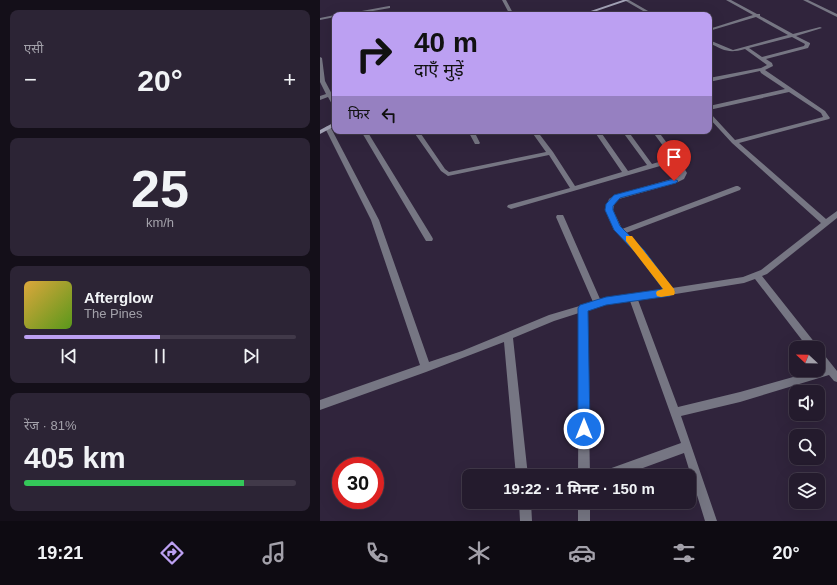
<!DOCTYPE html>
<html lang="hi">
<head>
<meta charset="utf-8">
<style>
  :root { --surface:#241b2d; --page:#2c2435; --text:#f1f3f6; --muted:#a3a1aa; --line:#413949; --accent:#bca0f2 }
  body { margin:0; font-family:Helvetica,"Noto Sans Devanagari",sans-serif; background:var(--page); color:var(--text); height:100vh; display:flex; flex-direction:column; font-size:15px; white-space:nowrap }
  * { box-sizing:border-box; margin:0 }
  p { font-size:13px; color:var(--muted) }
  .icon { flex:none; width:22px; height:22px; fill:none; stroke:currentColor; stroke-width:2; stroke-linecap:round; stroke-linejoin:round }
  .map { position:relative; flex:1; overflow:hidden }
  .details { display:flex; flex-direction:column; gap:10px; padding:10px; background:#140f19; width:320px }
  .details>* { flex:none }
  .top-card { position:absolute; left:12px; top:12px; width:380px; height:122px; border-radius:8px; box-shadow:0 4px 16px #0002,0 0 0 1px var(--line); background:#bca0f2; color:#111; overflow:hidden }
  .needle { width:26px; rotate:292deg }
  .tools { position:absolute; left:469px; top:341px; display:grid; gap:8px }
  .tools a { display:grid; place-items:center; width:36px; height:36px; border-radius:8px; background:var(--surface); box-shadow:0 4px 16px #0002,0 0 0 1px var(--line); font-size:20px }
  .speed { position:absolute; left:12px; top:457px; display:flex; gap:8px; font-size:20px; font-weight:700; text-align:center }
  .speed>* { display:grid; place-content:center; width:52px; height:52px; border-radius:50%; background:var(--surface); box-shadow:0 4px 16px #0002,0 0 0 1px var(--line); line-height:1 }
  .speed .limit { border:6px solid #d22; background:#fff; color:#111 }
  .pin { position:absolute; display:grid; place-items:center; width:34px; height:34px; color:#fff; margin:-41px -17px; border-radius:50% 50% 50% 0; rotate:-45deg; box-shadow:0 0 4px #0007 }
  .pin .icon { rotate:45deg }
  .me { position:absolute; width:44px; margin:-22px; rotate:0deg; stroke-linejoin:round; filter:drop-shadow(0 0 3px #0008) }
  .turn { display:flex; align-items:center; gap:14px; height:84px; padding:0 16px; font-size:18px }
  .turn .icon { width:52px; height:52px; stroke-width:2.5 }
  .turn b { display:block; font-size:28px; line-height:34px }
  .then { display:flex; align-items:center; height:38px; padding:0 16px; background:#0003; gap:8px; font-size:15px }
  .big { font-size:30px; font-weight:700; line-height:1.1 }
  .details .tile { flex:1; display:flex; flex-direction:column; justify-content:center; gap:6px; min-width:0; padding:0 14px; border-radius:8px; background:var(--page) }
  .details .dial { align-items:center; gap:0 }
  .dial b { font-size:52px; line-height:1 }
  .song { display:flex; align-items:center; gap:12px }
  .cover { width:48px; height:48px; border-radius:6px; background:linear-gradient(135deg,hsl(40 70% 55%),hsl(90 70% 35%)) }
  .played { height:4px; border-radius:2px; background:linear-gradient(90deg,var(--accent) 50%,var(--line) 50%) }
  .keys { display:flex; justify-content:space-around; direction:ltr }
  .heat { display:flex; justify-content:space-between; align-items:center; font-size:22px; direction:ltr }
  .charge { height:6px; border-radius:3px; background:linear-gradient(90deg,#34c759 81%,var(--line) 0) }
  .trip { position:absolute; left:142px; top:469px; width:234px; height:40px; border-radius:8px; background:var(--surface); box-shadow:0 4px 16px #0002,0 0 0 1px var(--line); font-weight:700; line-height:40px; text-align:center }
  .dock { display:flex; height:64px; justify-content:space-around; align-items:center; background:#0e0b12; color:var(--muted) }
  .dock .icon { width:28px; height:28px }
  .dock .current { color:var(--accent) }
  .dock b { font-size:18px; color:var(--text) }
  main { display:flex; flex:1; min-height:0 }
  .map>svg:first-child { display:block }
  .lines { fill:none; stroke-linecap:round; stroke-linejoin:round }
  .street { fill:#767683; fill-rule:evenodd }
  .secondary { fill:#a2a2b5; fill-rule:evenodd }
  .route { fill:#1a73e8; stroke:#114b97 }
  .slow { fill:#f59e0b }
</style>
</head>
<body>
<main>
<section class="details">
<div class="tile"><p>एसी</p>
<div class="heat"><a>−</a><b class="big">20°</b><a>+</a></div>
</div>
<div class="tile dial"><b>25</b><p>km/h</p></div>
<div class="tile">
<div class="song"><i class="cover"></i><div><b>Afterglow</b><p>The Pines</p></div></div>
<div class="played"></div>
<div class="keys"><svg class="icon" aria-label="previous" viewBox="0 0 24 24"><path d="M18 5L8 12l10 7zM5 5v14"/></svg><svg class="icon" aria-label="pause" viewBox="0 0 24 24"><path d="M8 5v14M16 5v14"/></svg><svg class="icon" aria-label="next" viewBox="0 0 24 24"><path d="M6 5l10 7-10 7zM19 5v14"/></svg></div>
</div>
<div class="tile"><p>रेंज · 81%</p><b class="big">405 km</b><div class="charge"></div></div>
</section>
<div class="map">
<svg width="517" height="521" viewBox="0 0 517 521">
  <rect width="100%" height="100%" fill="#30243c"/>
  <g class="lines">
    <path class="street" d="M182 0H186L194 15H190Z
      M304 0H309L335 15H330Z
      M406 0H411L437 14H440V16L473 34 500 27 502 28 476 36 490 43V44L488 48 446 59 452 63 453 66 445 70 505 111 510 118 509 119 419 143 506 219 517 211V218L447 274 442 276 499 348 498 349V348H488L435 279 424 283 318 300 358 407 420 392 498 370 503 368 498 361V350L501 351 517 371V382L514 381 509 375 420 402 361 416 397 521H385L364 453 301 476H280L282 472 286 470 361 443 310 301 286 304 267 310 270 476H258L259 313 234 321 193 338 208 476H196L184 342 106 372 0 410V400L100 365 51 220 5 128 6 127 8 126 11 128 59 220 109 362 142 351 229 315 273 302 236 217 237 215H243L244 217 280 299 344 289 318 255 294 230 285 210 289 199 295 195 352 179 359 176 361 173 354 162 191 209 187 207 188 205 250 188 229 155 128 176 121 171 93 131H99L125 169 129 172 226 152 211 131H217L233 152 255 186 302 172 274 131H280L308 171 327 165 302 131H308L332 164 352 158 332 131H338L358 158 367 173 364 179 356 183 299 199 295 202 293 210 302 229 416 186H418L421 188 420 190 306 233 324 251 352 288 423 277 441 270 501 223 412 143 389 118V113L391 114 415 140 503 117 501 113 469 92 389 110V106L465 89 441 73 440 71 389 82V78L441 68 447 65 425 49C408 54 404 50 389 43V40L413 50 468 35 436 17 389 31V29L433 15ZM472 37 485 44 484 46 442 57 429 48Z
      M483 0H488L517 14V17Z
      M69 6H70V8L30 15H20Z
      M15 15V17L0 20V18L15 15H16Z
      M0 57 2 58 5 81 15 100V107L13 106 8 97 0 100V96L6 94 0 82Z
      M41 131H47L112 237 113 239 112 241H106Z
      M148 131H154L160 143 159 144H155Z
      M199 502H211L212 521H200Z
      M258 502H270V521H258Z"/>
    <path class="secondary" d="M303 0H309L265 15H259Z
      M15 122V126L0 134V130Z"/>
  </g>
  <path class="route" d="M354 179 358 181 356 183 300 198 293 206V210L300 226 324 250 355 292 350 296 286 305 268 311 270 429 268 433 264 435 259 433 258 429V308L260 305 286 297 343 289 318 255 294 230 285 210 286 204 294 195Z"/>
  <path class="slow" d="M306 236H312L354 289 355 292 354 295 341 297 337 296 336 293 337 291 343 289 306 241Z"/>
</svg>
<div class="tools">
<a><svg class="needle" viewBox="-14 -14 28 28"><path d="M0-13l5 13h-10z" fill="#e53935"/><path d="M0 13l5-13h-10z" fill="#a3a1aa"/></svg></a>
<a><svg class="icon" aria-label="sound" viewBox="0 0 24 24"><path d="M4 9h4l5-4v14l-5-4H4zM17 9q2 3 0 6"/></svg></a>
<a><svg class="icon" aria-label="search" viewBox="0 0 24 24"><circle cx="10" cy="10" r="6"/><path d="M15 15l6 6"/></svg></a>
<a><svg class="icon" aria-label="layers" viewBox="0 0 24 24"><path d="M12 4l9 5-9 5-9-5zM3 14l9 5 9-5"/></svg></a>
</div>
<div class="speed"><div class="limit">30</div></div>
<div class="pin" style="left:354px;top:181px;background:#d93025"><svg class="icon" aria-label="arrive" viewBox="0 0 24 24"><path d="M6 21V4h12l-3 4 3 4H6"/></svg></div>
<svg class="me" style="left:264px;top:429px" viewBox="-20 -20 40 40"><circle r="17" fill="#1a73e8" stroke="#fff" stroke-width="3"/><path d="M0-11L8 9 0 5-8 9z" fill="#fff"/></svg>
<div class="trip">19:22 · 1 मिनट · 150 m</div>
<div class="top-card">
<div class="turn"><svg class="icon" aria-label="right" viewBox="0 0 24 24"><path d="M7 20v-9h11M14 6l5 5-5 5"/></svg><div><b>40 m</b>दाएँ मुड़ें</div></div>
<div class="then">फिर<svg class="icon" aria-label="left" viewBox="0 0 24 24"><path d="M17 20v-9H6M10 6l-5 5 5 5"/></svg></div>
</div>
</div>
</main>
<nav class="dock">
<b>19:21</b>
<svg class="icon current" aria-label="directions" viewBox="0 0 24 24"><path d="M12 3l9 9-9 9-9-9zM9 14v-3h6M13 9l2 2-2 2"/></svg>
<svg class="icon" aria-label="music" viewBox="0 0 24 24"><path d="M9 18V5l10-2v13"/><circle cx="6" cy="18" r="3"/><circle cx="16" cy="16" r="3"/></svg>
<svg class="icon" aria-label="phone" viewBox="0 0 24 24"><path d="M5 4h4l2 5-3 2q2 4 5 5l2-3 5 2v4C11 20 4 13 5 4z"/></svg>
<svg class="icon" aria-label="climate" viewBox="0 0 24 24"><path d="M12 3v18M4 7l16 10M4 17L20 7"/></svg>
<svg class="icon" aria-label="car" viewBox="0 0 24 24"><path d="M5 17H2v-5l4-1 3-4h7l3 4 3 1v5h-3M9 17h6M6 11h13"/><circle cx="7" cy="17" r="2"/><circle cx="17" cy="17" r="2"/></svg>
<svg class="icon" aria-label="filters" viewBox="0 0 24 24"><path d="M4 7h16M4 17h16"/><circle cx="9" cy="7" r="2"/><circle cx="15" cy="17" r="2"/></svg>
<b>20°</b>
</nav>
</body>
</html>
